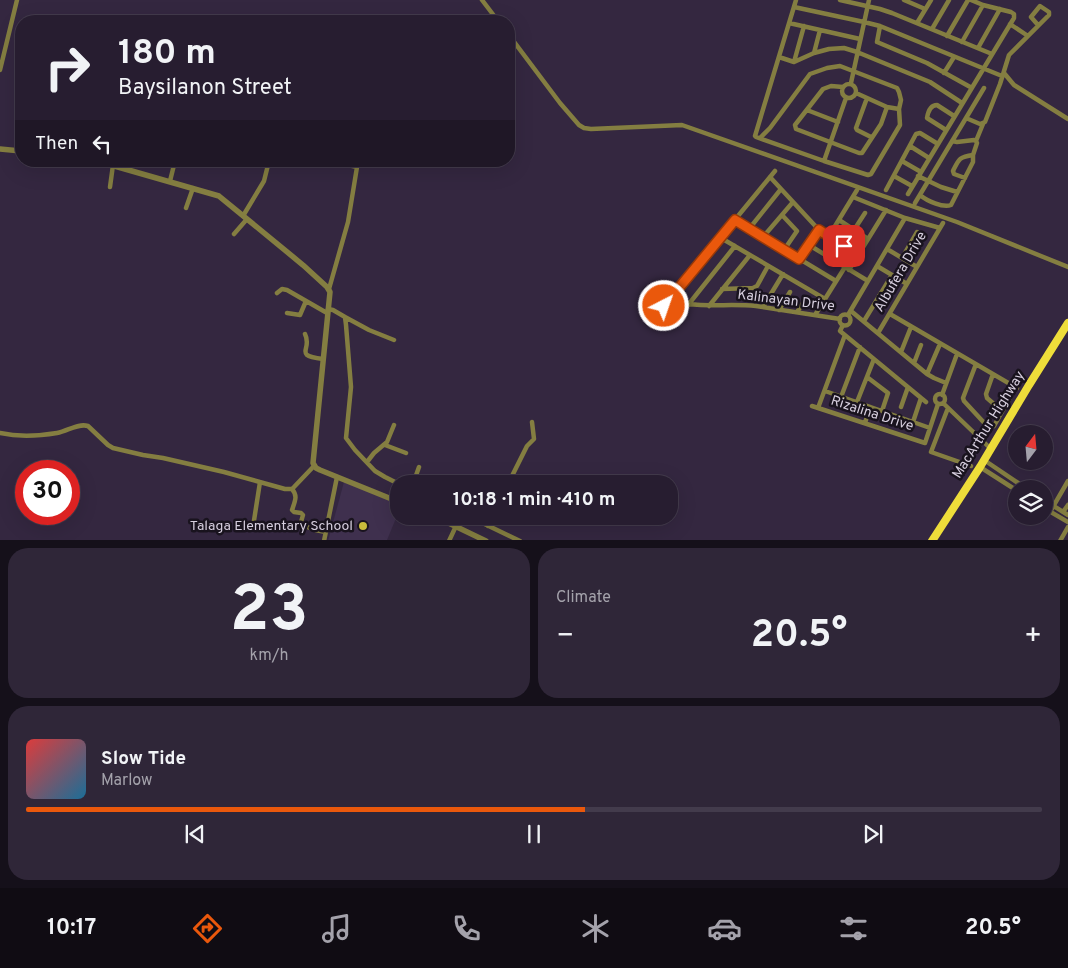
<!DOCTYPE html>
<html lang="en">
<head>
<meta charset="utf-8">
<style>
  :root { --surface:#271d30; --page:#2f2638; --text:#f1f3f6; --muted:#a4a2ab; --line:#433b4c; --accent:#ea580c }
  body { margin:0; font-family:Overpass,sans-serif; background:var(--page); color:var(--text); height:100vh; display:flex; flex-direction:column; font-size:19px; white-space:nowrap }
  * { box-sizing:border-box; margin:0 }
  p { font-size:16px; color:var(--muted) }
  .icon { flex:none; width:28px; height:28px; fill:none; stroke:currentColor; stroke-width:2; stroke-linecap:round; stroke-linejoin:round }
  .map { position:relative; height:540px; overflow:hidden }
  .side { display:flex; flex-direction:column; gap:8px; padding:8px; background:#15101a; flex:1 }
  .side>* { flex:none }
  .banner { position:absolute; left:15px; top:15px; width:500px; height:152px; border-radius:20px; box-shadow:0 5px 20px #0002,0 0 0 1px var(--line); background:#271d30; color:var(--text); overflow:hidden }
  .needle { width:32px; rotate:16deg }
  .tools { position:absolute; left:1008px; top:425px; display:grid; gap:10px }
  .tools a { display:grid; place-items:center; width:45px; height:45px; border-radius:50%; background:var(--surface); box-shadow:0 5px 20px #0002,0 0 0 1px var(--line); font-size:25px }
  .speed { position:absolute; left:15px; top:460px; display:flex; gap:10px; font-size:25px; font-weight:700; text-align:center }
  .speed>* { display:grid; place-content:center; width:65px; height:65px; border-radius:50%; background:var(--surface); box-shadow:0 5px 20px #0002,0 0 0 1px var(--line); line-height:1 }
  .speed .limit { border:8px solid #d22; background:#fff; color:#111 }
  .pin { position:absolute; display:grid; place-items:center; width:42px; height:42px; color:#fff; margin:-21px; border-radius:10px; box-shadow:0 2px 8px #0006 }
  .me { position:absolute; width:55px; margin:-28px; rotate:41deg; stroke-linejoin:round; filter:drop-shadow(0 0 4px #0008) }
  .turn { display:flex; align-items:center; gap:18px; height:105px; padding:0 20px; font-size:22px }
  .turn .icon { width:65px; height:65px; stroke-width:2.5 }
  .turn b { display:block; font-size:35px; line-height:42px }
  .then { display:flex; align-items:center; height:48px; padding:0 20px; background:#0003; gap:10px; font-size:19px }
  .big { font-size:38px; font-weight:700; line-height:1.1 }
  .side .tile { flex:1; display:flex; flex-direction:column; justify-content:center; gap:8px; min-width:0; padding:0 18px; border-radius:20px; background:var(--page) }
  .side .dial { align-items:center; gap:0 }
  .dial b { font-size:65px; line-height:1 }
  .song { display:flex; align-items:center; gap:15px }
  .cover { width:60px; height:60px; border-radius:8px; background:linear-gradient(135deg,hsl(0 70% 55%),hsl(200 70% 35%)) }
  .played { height:5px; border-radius:2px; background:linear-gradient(90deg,var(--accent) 55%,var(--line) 55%) }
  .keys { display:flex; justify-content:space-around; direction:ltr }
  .heat { display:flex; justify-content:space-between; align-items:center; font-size:28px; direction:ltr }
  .side .tiles { flex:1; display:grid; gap:8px; grid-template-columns:1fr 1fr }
  .tile:last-child { grid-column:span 2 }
  .trip { position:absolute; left:390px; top:475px; width:288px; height:50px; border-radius:20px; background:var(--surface); box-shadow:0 5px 20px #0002,0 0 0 1px var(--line); font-weight:700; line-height:50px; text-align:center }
  .tab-bar { display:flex; height:80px; justify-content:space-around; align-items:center; background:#100c13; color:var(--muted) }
  .tab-bar .icon { width:35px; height:35px }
  .tab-bar .on { color:var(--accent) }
  .tab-bar b { font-size:22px; color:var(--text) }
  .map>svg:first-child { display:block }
  .built { fill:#3f304e }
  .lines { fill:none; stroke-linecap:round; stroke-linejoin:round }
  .minor { stroke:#847e41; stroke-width:4.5 }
  .tertiary { stroke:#847e41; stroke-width:5.5 }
  .trunk { stroke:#eedd3a; stroke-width:8 }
  .route-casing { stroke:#983908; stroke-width:12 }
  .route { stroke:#ea580c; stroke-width:9 }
  .poi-dot { fill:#c8bb3b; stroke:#19131e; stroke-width:2 }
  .labels { text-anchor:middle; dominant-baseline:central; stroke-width:5; stroke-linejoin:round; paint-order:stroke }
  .street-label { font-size:14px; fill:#d6cede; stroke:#19131e }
  .poi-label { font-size:14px; fill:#d6cede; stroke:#19131e; text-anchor:end }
</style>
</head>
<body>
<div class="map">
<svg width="1068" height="541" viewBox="0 0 1068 541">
  <rect width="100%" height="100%" fill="#342740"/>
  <path class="built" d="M344 482 399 504V511L387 540 328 541Z"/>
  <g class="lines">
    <path class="minor" d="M482 0 498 21
      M840 0 880 9 892 13 992 54
      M904 0 925 9
      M794 7 864 22 880 26 1002 76
      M789 23 860 39
      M917 23 931 0
      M1010 24 1028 36
      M880 26 877 42 927 63 972 88
      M932 29 949 0
      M509 35 560 103 579 125 584 128 591 129 682 125 957 222 1068 267
      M947 36 968 0
      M962 42 983 5
      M978 48 1000 9
      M814 53 820 30
      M779 57 794 62 814 53 829 49 844 48 857 52 930 82 962 103
      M794 62 804 26
      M0 70 17 0
      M944 73 954 57
      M1004 73 1014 85 1068 119
      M851 83 869 0
      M842 91a7 7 0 1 1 14 0a7 7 0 1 1-14 0Z
      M843 87 831 86 823 89 795 125 796 129 859 153H862L881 124 887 107
      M856 93 887 107 899 109
      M867 98 856 128 857 130 871 137
      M807 110 838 122
      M966 118 980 124 985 122 1000 84 1009 55 1049 15V12L1040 6 1031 17 1038 25
      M946 130 927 118C928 112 930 105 937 105L954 116
      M760 138 770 128 810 74 827 68 840 66 897 88 899 92 901 100 899 109 900 125 871 174 868 175 824 161 756 137 755 136 796 0
      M976 141 983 124
      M910 146 929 158
      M824 161 846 98
      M902 161 921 172
      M339 163 357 167
      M125 169 127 161
      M894 176 912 186
      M918 176 941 187 957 192
      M770 177 819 230 859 255
      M965 178 954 174 953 171C959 159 959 157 973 155
      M170 181 175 161
      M110 187 113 165
      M886 190 916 134 920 133 938 144
      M908 194 1014 18V14L1011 12 983 5 971 0
      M920 195C927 201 943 208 951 205L973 162V155L977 143 976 141 974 140 957 142 952 141
      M853 197 905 218 940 228
      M915 203 984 88
      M186 208 193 188
      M782 215 797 231 784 250
      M243 216 264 181 269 161
      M735 220 836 281
      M839 220 868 239
      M749 229 781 189
      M854 230 865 213
      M234 234 247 219
      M829 236 857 190
      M763 237 793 202
      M721 238 825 299
      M809 245 868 281
      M887 249 917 267
      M902 258 917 232
      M799 259 819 230
      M877 266 907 284
      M849 270 886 210
      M329 289 348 222 358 161
      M722 289 753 288 757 286 768 266
      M277 293 282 289 287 290 327 313
      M670 300C700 309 726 303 756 306L840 319
      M688 305 735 246
      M664 306 775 171
      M709 306 750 255
      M763 307 783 274
      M328 309 333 310 345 317 346 325 351 387 346 438 355 450 375 471 385 477 399 484
      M779 310 790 292
      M851 311 927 374 934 378 946 383
      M797 312 805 300
      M287 313 300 315 306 301
      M890 314 1017 388
      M839.5 320a5.5 5.5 0 1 1 11 0a5.5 5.5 0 1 1-11 0Z
      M815 315 845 267
      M848 315 905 218
      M345 317 369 330 394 340
      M864 321 892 275
      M843 325 840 331 926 402
      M878 333 943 223
      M305 334C313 350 292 355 323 359
      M901 352 911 327
      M914 363 921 345
      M976 364 963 398 964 401 988 427 991 428 994 426 1016 387
      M927 374 940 344
      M993 374 986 394 987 398 1002 411
      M867 377 888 393 882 411
      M825 391 930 428
      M935 399a5 5 0 1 1 10 0a5 5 0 1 1-10 0Z
      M942 395 957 354
      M841 397 860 347
      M857 402 874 359
      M943 403 991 449
      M812 406 925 443 938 404
      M901 407 908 387
      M818 408 845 335
      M948 408 931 452 971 466
      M913 422 921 398
      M865 423 870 407
      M0 433C18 437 39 436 57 433 68 431 78 423 88 426L108 445 113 448 143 455 163 458 224 472 285 489H292L294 487 314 466
      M385 445 406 453
      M984 460 1027 489
      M367 462 374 453 387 442 394 425
      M980 467 1016 490
      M413 484 419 467
      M508 484 527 446 534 439 532 422
      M292 489C298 496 295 501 292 510L294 512 301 513 303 515 301 522 302 525 315 530 326 532
      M1044 500 1068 515
      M1044 508 1068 522
      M1050 512 1068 481
      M1063 512 1068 505
      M468 516 520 541
      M488 526 493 516
      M253 527 260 482
      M324 541 337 477
      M449 541 456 526
      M1060 541 1068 527"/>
    <path class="tertiary" d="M0 149 21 151
      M97 161 219 196 303 265 327 287 330 292 313 463 316 468 320 470 399 502
      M434 516 486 541"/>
    <path class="trunk" d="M932 541 980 467 1029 385 1068 323"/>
  </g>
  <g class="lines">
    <g class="route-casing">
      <path id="route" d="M664 306 735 220 799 259 819 230 844 246"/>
    </g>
    <use href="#route" class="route"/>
  </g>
  <circle class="poi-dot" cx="363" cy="526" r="5"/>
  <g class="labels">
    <g class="street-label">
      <text transform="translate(901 272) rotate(-60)">Albufera Drive</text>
      <text transform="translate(786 301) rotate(7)">Kalinayan Drive</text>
      <text transform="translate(872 414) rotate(18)">Rizalina Drive</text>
      <text transform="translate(989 425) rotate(-58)">MacArthur Highway</text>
    </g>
    <g class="poi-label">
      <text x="353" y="526">Talaga Elementary School</text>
    </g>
  </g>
</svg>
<div class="tools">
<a><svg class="needle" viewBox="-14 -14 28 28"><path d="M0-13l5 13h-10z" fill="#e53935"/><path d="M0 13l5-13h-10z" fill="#a4a2ab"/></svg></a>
<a><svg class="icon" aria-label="layers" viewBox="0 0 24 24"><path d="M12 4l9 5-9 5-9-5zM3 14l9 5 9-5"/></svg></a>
</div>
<div class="speed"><div class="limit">30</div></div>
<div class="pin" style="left:844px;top:246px;background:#d93025"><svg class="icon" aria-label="arrive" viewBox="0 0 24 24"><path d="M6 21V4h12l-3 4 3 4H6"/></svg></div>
<svg class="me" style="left:664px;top:306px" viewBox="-20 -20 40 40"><circle r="17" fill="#ea580c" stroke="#fff" stroke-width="3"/><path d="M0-11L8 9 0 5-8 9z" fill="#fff"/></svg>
<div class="trip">10:18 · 1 min · 410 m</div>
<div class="banner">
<div class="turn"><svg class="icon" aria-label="right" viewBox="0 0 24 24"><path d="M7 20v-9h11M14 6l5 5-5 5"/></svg><div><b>180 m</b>Baysilanon Street</div></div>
<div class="then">Then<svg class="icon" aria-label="left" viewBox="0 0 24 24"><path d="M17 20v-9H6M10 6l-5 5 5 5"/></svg></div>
</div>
</div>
<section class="side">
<div class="tiles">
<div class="tile dial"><b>23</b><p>km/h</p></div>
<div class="tile"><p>Climate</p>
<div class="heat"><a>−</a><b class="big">20.5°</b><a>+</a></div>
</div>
<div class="tile">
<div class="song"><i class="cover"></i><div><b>Slow Tide</b><p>Marlow</p></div></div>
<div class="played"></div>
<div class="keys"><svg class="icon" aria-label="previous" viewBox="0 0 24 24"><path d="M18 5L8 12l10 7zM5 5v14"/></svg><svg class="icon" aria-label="pause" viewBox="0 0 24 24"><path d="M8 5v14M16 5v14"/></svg><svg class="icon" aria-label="next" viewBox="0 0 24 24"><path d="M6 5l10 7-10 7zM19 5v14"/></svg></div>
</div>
</div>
</section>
<nav class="tab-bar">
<b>10:17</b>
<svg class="icon on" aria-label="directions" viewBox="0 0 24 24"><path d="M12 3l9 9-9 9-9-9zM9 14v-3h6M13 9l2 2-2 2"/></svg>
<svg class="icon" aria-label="music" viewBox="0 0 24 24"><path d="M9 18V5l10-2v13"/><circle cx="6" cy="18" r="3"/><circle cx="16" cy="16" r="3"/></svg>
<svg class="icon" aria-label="phone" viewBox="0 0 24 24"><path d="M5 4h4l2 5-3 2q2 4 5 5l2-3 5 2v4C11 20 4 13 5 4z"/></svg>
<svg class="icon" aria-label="climate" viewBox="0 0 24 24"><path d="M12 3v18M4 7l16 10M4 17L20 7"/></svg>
<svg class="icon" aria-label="car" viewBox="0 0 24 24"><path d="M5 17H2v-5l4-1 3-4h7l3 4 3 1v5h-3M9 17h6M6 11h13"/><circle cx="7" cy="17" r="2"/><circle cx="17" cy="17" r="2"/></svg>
<svg class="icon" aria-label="filters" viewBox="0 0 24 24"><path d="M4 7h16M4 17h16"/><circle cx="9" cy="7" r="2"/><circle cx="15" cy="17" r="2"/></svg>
<b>20.5°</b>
</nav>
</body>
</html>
